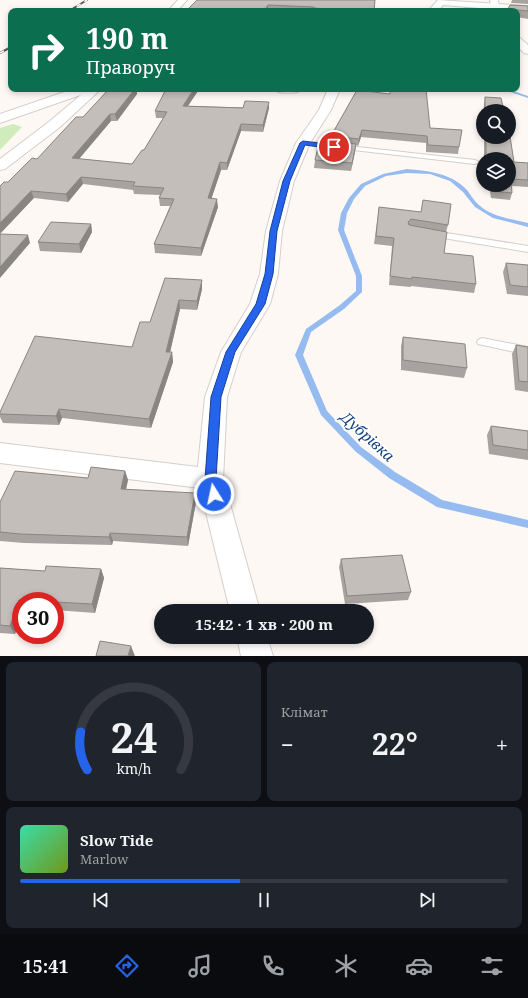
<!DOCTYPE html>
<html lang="uk">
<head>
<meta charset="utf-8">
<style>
  :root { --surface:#171b24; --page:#20242c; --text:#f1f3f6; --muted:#9ea1a6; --line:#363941; --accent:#2563eb }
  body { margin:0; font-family:"Noto Serif",serif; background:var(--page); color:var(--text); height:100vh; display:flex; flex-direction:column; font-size:15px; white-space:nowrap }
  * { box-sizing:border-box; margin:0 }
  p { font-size:13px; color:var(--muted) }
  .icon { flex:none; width:22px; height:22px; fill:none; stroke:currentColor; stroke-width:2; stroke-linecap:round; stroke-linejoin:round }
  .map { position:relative; height:656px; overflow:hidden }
  .drawer { display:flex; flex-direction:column; gap:6px; padding:6px; background:#0d0f14; flex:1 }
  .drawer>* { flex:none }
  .guide { position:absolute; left:8px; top:8px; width:512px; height:84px; border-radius:8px; box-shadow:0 2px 6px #0003; background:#0b6e4f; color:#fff; overflow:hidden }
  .fabs { position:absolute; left:476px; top:104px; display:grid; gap:8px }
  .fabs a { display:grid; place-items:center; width:40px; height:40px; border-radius:50%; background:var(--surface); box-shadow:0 2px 6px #0003; font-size:20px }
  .speed { position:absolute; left:12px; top:592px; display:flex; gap:8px; font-size:20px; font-weight:700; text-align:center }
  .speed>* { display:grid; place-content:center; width:52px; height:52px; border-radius:50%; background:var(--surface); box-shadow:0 2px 6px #0003; line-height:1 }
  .speed .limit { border:6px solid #d22; background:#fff; color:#111 }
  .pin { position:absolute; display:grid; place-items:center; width:34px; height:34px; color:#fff; margin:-17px; border:2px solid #fff; border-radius:50%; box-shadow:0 1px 4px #0007 }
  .me { position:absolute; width:44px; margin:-22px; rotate:350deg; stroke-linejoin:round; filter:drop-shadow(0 0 3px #0008) }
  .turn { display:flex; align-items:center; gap:14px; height:84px; padding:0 12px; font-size:18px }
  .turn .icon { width:52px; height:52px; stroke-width:2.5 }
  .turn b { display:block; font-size:28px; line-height:34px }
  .big { font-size:30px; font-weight:700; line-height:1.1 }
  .drawer .tile { flex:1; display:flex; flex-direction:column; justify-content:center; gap:6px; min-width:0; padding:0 14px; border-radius:8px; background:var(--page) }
  .drawer .dial { align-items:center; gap:0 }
  .dial svg { height:104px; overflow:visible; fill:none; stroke:var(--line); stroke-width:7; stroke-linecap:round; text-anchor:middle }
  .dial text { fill:var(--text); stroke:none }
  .song { display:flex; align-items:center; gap:12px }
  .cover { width:48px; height:48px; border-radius:6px; background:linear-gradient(135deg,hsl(160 70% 55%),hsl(80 70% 35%)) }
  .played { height:4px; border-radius:2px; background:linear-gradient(90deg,var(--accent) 45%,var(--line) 45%) }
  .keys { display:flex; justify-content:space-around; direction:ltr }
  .heat { display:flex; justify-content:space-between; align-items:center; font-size:22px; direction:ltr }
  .drawer .tiles { flex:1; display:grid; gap:6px; grid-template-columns:1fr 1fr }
  .tile:last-child { grid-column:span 2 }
  .trip { position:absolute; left:154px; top:604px; width:220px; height:40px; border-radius:20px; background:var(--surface); box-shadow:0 2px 6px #0003; font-weight:700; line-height:40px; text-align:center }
  .menu { display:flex; height:64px; justify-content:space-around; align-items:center; background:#090b0e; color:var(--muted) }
  .menu .icon { width:28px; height:28px }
  .menu .selected { color:var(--accent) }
  .menu b { font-size:18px; color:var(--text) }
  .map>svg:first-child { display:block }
  .green { fill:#d0ebbc }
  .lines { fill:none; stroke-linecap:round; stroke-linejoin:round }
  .stream { fill:#95bbf0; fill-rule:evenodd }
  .lane-casing { stroke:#d5cfcb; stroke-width:2 }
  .street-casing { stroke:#d5cfcb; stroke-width:2 }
  .secondary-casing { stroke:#d5cfcb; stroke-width:2 }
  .lane { fill:#fff; fill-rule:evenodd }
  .street { fill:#fff; fill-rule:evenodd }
  .secondary { fill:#fff; fill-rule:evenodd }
  .rail-casing { stroke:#5d5957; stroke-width:2 }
  .rail { stroke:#fff; stroke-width:1.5; stroke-dasharray:4.5; stroke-linecap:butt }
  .wall { fill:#a8a3a0 }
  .shaded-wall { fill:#888582 }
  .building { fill:#c3beba; stroke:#888582 }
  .route { fill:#2563eb; stroke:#184099 }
  .labels { text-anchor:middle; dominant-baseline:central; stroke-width:4; stroke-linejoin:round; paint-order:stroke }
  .water-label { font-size:15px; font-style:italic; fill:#11417f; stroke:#fff }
</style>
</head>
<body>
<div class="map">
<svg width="528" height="656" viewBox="0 0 528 656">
  <rect width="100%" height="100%" fill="#fef8f4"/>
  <path class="green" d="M13 124 22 127 0 150V128Z"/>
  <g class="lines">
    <path class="stream" d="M466 5 468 6 466 11H462Z
      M501 89H507L528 96V98Z
      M407 169C429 171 451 173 467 190 471 195 474 201 479 205 492 217 511 219 528 223V227L493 218 475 207 463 192 450 181 430 174 407 173 386 176 365 186 354 199 347 213 344 230 362 276V292L344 309 311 332 303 355 327 411 361 447 395 472 442 500 528 520V528L437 507 389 478 355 451 321 415 295 355 306 329 340 305 356 291V276L338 230 341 213 349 198 361 184 383 174Z"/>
    <g class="lane-casing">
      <path id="lane" d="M303 141 475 160 479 162 475 164 301 144V142Z
        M434 231 528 246V252L431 236 430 234Z
        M482 338 528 347V355L478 344 477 342 478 340Z"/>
    </g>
    <g class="street-casing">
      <path id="street" d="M178 0H187L177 11H168Z
        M490 0H498L500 11H492Z
        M517 37 520 38 528 45V54L524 53 517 46Z
        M88 89H101L60 127 5 169 0 170V159L50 121Z
        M328 89H340L331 110 310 143 294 181 282 231 278 274 270 304 241 352 227 397 223 479 260 611H230L200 488 0 463V443L198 467 205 397 221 352 250 304 260 274 266 231 280 181 296 143 319 110Z
        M237 637H267L273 656H241Z"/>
    </g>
    <g class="secondary-casing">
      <path id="secondary" d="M438 0 528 6V12L443 5 438 11H428Z
        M73 89H91L89 92 0 123V114Z
        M276 89H300L298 92C292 93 284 93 278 92Z"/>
    </g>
    <use href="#lane" class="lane"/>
    <use href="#street" class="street"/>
    <use href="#secondary" class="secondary"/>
    <g class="rail-casing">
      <path id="rail" d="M69 11 87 0
        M0 53 11 47"/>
    </g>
    <use href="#rail" class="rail"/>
  </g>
  <path class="wall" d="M197 0H375L374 11H300L268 10 267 11H186Z
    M512 0H528V4L511 3Z
    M510 5 528 6V19L517 17V11H508Z
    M109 89H137V94L117 121H111L79 159 132 164 144 150 163 118H156L155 111 166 89H198V91L188 106 269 108 263 132 241 131 227 170H221L211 199 218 207 201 256 155 253 154 244 170 206H160L159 198 160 195 134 194 133 190 83 184 68 202 34 198 8 182 37 159 83 117Z
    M357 90 430 128 459 147 458 154 426 152V143L361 137 358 146 356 145 351 171 314 168 315 160 331 141V136Z
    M485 97 504 111H484V103Z
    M484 137H509L514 162 528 163V187L512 186V193L510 200 491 198 489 185H509V159H484Z
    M379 207 448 225 446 232 444 253 476 284 474 293 411 286V287L389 285 392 246 374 244Z
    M91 224 92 232 81 253 40 251 38 242Z
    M506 263 528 265V296L507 294 503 272Z
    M165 278 202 289 197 310 180 309 170 352H172L173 362 151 428 62 418 59 425 3 423 0 417V412L132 347 150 322Z
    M403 337 467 368 464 378 401 370V346Z
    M516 345 528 347V392L515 390 512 354Z
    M491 426 528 431V460L489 454 487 435Z
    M125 471 128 480 126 489 196 502 188 546 113 541 112 545 24 543 0 541V502L88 478Z
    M341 559 411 592 408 600 345 604 339 567Z
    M0 568 45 571 101 569 104 578 95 613 55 610V601H21V617L15 634 0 633Z"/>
  <path class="shaded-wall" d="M268 5V10L267 11H264Z
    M135 89H137V94L117 121 115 114Z
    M194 89H198V91L183 113V106Z
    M269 102V108L263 132V125Z
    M110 114 111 121 73 166 72 158Z
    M241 124V131L227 170V163Z
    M362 130 361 137 358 146 359 139Z
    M356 144 355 152 351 171 352 163Z
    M220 162 221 170 209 206 208 198Z
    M81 177 83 184 68 202 66 194Z
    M31 191 34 198 0 234V223Z
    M217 199 218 207 201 256V248Z
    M91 224 92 232 81 253 79 244Z
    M28 235 30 243 0 278V267Z
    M202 280V289L197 310V301Z
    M179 300 180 309 168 361 166 352Z
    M172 352 173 362 151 428 149 419Z
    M59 409 62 418 59 425 56 416Z
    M125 471 128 480 124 498 121 489Z
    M195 493 196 502 188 546 187 537Z
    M110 533 113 541 112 545 109 537Z
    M101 569 104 578 95 613 92 604Z
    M19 600 21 603V617L15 634 10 626Z
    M131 646 135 656H128Z"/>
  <path class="building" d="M197 0H375L374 11H324V9L314 8V7L268 5 264 11H186Z
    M510 5 528 6V11L508 9Z
    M109 89H135L115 114H110L72 158 132 164 142 150H144L167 112 155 111 166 89H194L183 106 243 108 245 101 269 102 263 125 241 124 227 163 220 162 208 198 217 199 201 248 154 244 174 199 159 198 164 188 133 186 135 182 81 177 66 194 31 191 0 223V186L4 182H8L32 158 37 159 76 117H83Z
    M390 89H426L430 128 462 130 459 147 428 145 427 136 362 130 359 139 331 136 357 90 390 94Z
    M485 97 501 98 504 111H485Z
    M509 130 514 162 528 163V180L511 179 512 193 493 191 492 185H509V159H486V137H509Z
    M328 141 356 144 352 163 315 160 319 143 327 144Z
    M423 200 451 204 448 225 411 219 408 222 409 225 447 232 444 253 473 256 476 284 412 277V279L390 276 394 238 376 236 379 207 421 212Z
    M51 222 91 224 79 244 38 242Z
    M0 234 28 235 0 267Z
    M506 263 528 265V287L510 285Z
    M165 278 202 280 197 301 179 300 166 352H172L149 419 59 409 56 416 0 414V412L35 336 132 347 140 322H150Z
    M403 337 465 344 467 368 403 360Z
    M516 345 528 347V382L519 381Z
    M491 426 528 431V450L493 445Z
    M91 467 125 471 121 489 195 493 187 537 110 533 109 537 20 534 0 532V502L15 471 88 478Z
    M402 555 411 592 347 596 341 559Z
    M46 566 101 569 92 604 55 602V601L19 600 10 626 0 625V568L45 571Z
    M100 641 131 646 128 656H96Z"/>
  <path class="route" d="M303 141 334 145 337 147 334 149 305 145 290 181 277 231 273 274 265 304 235 352 221 397 216 479 220 494 218 497 214 499 210 497 205 479 211 397 226 352 256 304 265 274 270 231 283 181 300 143Z"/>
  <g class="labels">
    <g class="water-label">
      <text transform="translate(368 436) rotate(42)">Дубрівка</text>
    </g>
  </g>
</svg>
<div class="fabs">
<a><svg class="icon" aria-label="search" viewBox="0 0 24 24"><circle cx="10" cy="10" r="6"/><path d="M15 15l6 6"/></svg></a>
<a><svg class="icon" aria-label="layers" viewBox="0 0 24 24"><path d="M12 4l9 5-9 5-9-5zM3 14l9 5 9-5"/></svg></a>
</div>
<div class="speed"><div class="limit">30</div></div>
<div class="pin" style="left:334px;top:147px;background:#d93025"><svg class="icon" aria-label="arrive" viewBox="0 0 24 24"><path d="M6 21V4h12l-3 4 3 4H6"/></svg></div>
<svg class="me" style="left:214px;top:494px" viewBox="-20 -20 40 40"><circle r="17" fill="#2563eb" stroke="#fff" stroke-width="3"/><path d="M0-11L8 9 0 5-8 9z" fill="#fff"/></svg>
<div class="trip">15:42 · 1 хв · 200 m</div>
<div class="guide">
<div class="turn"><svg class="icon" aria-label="right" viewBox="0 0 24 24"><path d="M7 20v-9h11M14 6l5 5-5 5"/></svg><div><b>190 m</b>Праворуч</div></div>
</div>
</div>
<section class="drawer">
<div class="tiles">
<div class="tile dial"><svg viewBox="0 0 100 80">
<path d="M14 69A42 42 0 1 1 86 69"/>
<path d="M14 69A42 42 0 0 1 9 40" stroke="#2563eb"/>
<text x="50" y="56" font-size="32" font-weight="700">24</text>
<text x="50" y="72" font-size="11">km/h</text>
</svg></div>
<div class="tile"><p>Клімат</p>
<div class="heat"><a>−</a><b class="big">22°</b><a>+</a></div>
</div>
<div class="tile">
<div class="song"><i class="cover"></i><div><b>Slow Tide</b><p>Marlow</p></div></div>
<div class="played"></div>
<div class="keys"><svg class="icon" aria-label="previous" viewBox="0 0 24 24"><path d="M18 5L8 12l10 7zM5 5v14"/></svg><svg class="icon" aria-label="pause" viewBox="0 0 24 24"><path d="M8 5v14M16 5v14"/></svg><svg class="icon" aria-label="next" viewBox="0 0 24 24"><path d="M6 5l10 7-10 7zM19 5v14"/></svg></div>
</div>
</div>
</section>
<nav class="menu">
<b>15:41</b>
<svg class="icon selected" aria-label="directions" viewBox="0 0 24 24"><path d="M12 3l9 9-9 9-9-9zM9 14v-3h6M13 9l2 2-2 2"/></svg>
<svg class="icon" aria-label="music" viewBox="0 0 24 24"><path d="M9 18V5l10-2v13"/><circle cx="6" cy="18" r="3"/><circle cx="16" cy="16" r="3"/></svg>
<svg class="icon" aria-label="phone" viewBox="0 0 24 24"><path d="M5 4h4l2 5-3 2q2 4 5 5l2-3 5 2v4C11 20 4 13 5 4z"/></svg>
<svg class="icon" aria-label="climate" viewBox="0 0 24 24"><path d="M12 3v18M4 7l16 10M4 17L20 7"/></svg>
<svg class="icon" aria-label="car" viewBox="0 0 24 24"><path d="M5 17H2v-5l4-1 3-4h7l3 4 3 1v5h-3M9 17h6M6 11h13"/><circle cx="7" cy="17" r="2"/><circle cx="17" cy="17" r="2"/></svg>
<svg class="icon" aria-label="filters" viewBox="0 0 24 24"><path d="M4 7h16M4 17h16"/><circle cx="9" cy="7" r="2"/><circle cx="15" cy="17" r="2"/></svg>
</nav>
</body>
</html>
